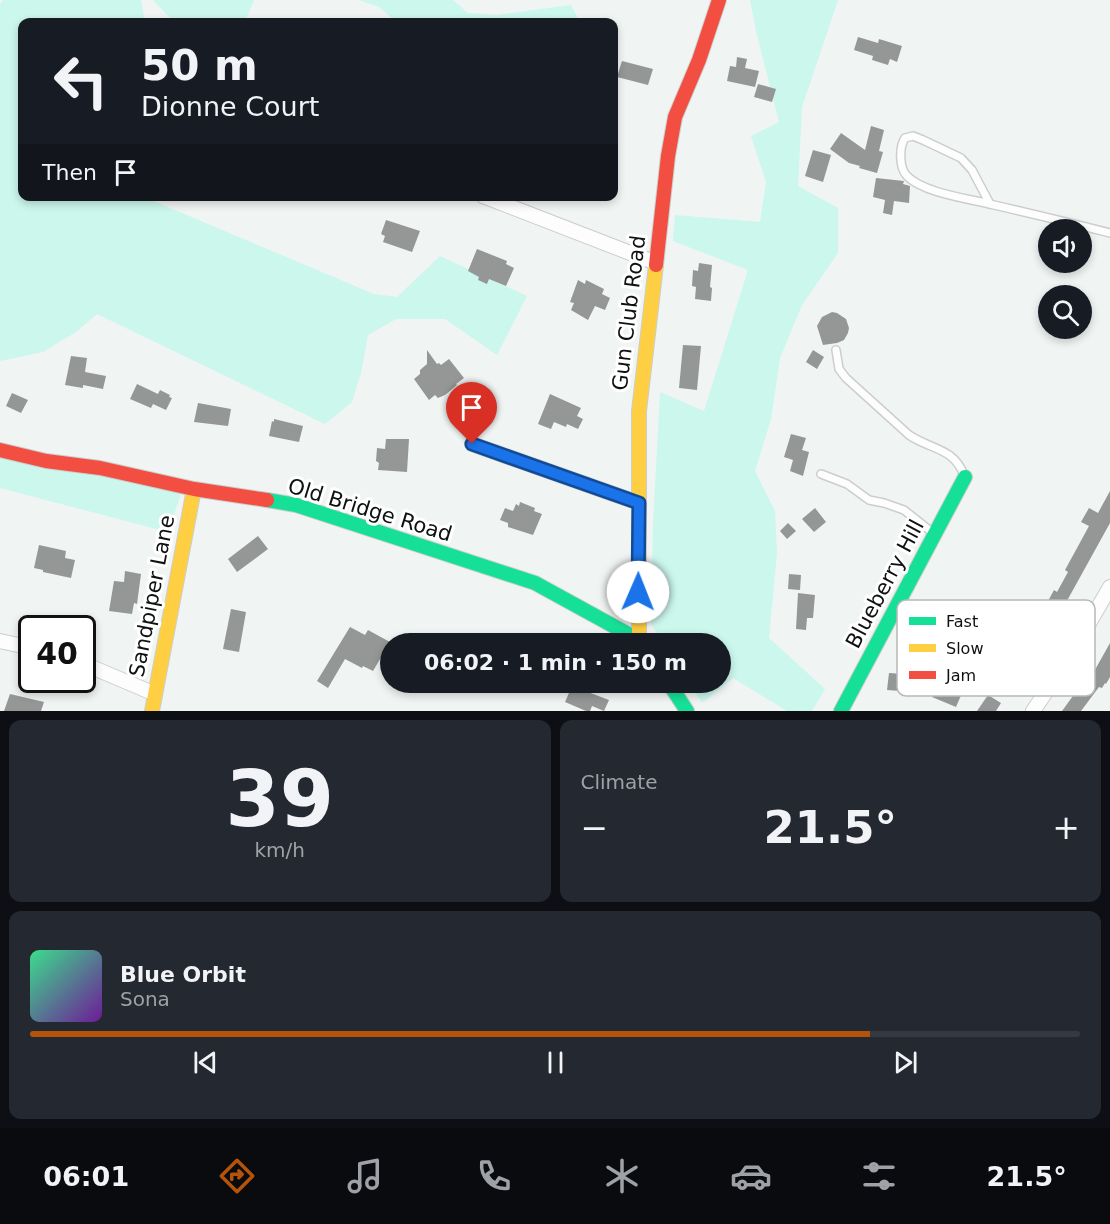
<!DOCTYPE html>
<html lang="en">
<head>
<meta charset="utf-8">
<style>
  :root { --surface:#171b24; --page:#242831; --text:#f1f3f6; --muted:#9ea1a6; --line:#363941; --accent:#b45309 }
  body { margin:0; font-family:"DejaVu Sans",sans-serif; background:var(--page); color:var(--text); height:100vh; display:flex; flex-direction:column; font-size:22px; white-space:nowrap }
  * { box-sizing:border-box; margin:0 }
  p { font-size:20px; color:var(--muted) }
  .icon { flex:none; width:33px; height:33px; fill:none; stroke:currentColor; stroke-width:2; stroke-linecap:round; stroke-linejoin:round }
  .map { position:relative; height:711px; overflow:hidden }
  .sheet { display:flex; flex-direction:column; gap:9px; padding:9px; background:#0d0f14; flex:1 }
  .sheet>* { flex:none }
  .banner { position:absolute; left:18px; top:18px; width:600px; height:183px; border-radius:12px; box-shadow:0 3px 9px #0003; background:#171b24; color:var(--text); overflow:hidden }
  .buttons { position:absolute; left:1038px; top:219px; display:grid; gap:12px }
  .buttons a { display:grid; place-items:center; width:54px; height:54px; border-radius:50%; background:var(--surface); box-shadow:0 3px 9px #0003; font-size:30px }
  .speed { position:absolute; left:18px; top:615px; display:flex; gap:12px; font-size:30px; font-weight:700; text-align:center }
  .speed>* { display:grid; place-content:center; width:78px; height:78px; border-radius:50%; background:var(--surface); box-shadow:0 3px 9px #0003; line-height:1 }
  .speed .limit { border:3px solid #111; border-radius:9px; background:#fff; color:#111 }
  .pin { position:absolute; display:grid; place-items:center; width:51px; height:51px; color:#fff; margin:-62px -26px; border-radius:50% 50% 50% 0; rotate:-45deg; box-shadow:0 0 6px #0007 }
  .pin .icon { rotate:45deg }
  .me { position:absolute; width:66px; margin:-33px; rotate:1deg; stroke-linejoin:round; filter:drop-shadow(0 0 4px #0008) }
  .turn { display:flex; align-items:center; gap:21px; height:126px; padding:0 24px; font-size:27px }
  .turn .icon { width:78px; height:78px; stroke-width:2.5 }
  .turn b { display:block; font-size:42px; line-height:51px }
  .then { display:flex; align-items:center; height:57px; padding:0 24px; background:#0003; gap:12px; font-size:22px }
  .big { font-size:45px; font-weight:600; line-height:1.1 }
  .sheet .card { flex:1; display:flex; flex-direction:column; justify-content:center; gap:9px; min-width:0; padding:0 21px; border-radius:12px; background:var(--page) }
  .sheet .dial { align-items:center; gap:0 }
  .dial b { font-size:78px; line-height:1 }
  .song { display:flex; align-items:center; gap:18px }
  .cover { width:72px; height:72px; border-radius:9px; background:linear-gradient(135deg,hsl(150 70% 55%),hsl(280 70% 35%)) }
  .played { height:6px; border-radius:3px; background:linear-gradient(90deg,var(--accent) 80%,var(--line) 80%) }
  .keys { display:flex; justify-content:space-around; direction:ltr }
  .heat { display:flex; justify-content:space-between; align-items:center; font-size:33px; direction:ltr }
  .sheet .tiles { flex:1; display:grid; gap:9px; grid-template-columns:1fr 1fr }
  .card:last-child { grid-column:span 2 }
  .trip { position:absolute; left:380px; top:633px; width:351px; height:60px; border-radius:30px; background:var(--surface); box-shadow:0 3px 9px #0003; font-weight:600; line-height:60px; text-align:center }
  .menu { display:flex; height:96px; justify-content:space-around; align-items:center; background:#090b0e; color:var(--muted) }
  .menu .icon { width:42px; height:42px }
  .menu .active { color:var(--accent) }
  .menu b { font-size:27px; color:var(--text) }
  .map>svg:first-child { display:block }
  .green { fill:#cbf7ec }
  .building { fill:#949796 }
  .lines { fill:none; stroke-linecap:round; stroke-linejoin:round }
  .lane-casing { stroke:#cbcecd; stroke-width:10 }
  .street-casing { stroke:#cbcecd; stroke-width:16 }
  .fast-casing { stroke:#cbcecd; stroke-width:16 }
  .slow-casing { stroke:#cbcecd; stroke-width:16 }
  .jam-casing { stroke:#cbcecd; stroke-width:16 }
  .lane { stroke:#fdfdfd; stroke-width:7 }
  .street { stroke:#fdfdfd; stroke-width:14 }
  .fast { stroke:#16e098; stroke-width:14 }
  .slow { stroke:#ffcf43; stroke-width:14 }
  .jam { stroke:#f24e42; stroke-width:14 }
  .route-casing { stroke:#114b97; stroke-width:15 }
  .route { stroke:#1a73e8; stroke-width:10 }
  .labels { text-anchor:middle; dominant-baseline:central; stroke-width:6; stroke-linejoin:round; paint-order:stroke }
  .street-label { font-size:21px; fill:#0e1110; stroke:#fff }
  .key { fill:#fff; stroke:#b7b8b7; stroke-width:1.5 }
  .key-label { font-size:16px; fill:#0e1110 }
</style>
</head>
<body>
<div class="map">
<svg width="1110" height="711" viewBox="0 0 1110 711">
  <rect width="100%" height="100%" fill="#f0f4f3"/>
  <path class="green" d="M3 0H141L145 22H22V196L144 197 374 294 397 297 440 256 527 296 497 355 445 319H396L368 335 361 373 352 402 325 424 97 314 76 332 43 352 0 361V4Z
    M153 0H254L245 22H174Z
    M359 0H453L468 13 496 15 571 5 580 22H396L379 7Z
    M750 0H838L802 107 798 186 838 208V253L802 305 780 358 771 419 755 471 775 511 777 553 769 638 825 689 812 711H787L733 678 702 703 689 683 720 682V644L664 643 651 624 653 524 660 392 704 411 748 270 673 241 675 215 760 222 766 182 751 136 779 122 756 31Z
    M0 457 182 491 168 532 0 488Z"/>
  <path class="building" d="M858 37 878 43 879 39 902 46 897 62 890 59 888 65 872 60 873 56 854 50Z
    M737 57 747 59 745 68 759 71 755 87 727 81 730 66 736 67Z
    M622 61 653 69 648 85 617 77Z
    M758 84 776 89 772 102 754 97Z
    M871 126 884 130 879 151 883 152 877 173 859 168 860 166 849 163 830 149 841 133 865 150Z
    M813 150 831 155 823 182 805 176Z
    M876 178 904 181 903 184 910 186 909 203 894 201 892 215 883 213 885 200 873 197Z
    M386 220 420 231 412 252 383 242 385 236 381 234Z
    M477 249 507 261 506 264 514 268 506 286 489 279 487 284 478 280 479 277 468 271Z
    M699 263 712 265 710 287 712 288 711 301 695 299 696 287 692 286 693 270 698 271Z
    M578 280 585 284 586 280 604 289 602 294 610 298 605 310 595 306 588 320 571 310 574 303 570 302Z
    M832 312 837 313 846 319 849 328 848 333 844 340 837 343 823 345 817 326 822 317Z
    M683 345 701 346 697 390 679 388Z
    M427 350 437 364 439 363 441 365 449 359 464 378 456 384 457 385 445 395 438 398 435 395 429 400 414 379 420 374V370L427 364Z
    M813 350 824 357 817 369 806 362Z
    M71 356 87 358 85 372 106 376 103 389 83 385V388L65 385Z
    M137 384 158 394 160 390 170 395 169 397 172 398 166 410 153 404 151 408 130 399Z
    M12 393 28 400 21 413 6 406Z
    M550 394 581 408 577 416 583 419 578 429 567 424 566 427 554 422 551 429 538 424Z
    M198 403 231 409 228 426 194 422Z
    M274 419 303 426 299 442 269 436 272 421 274 422Z
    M791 434 806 438 802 450 809 452 803 476 790 471 793 460 784 457Z
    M386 439H409L407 472 378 470 379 463 376 461 377 448 385 449Z
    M1110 491V523L1042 646 1028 638 1054 590 1057 592 1068 572 1065 570 1089 526 1081 522 1089 508 1098 513Z
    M520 502 535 508 534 511 542 514 533 535 508 527V523L500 520 505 508 513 511 516 504 519 506Z
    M815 508 826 522 814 532 802 519Z
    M788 523 796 531 787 539 780 531Z
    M258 536 268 549 237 572 228 559Z
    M39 545 66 551 65 558 75 560 71 578 43 572V570L34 568Z
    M125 571 141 574 137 604 134 603 132 614 109 611 114 581 124 582Z
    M789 574 801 575 800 590 788 589Z
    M798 593 815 595 813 618H807L806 630 796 629Z
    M231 609 246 612 239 652 223 649Z
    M350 627 365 635 368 630 390 642 373 671 363 666 362 668 345 659 328 688 317 681Z
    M1110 643V677L1106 684 1105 683 1102 688 1099 687 1081 711H1062L1078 689 1082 693Z
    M903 668 914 669V692L887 690 889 673 903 674Z
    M939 681 957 688 956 691 962 693 956 707 932 697Z
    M572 686 609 700 604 711 592 706 590 711H586L565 702Z
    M10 694 44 702 41 711H4Z
    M988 695 1001 703 996 711H977Z"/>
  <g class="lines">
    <g class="lane-casing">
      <path id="lane" d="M990 204 972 170 961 158 923 140 913 136 905 138C899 147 899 168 907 176 923 193 971 199 994 205 1033 214 1071 223 1110 233
        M836 350 839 369 846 378 909 435C931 450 953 447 964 475
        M821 474 847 484 869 500 884 503 904 510 933 533"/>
    </g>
    <g class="street-casing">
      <path id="street" d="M483 196 656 263
        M472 444 639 503
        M0 641 32 648
        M82 663 155 694
        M1033 711 1067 661 1110 587"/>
    </g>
    <g class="fast-casing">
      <path id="fast" d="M267 500 296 505 535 583 639 640 641 644
        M668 682 687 711
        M841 711 965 477"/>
    </g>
    <g class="slow-casing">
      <path id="slow" d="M639 640V411L656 265
        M152 711 194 489"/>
    </g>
    <g class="jam-casing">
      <path id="jam" d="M656 265 668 156 675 117 699 60 719 0
        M0 450 46 461 100 468 194 489 267 500"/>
    </g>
    <use href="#lane" class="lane"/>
    <use href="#street" class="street"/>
    <use href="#fast" class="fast"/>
    <use href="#slow" class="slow"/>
    <use href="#jam" class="jam"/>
  </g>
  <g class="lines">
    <g class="route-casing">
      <path id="route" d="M472 444 639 503 638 592"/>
    </g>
    <use href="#route" class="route"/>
  </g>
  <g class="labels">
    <g class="street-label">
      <text transform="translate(629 313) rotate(-83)">Gun Club Road</text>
      <text transform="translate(370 510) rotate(17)">Old Bridge Road</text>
      <text transform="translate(885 584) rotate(-62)">Blueberry Hill</text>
      <text transform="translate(152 596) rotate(-79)">Sandpiper Lane</text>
    </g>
  </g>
  <rect x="897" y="600" width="198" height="96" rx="9" class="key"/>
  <rect x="909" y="617" width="27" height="8" fill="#16e098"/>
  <rect x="909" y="644" width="27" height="8" fill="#ffcf43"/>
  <rect x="909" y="671" width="27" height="8" fill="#f24e42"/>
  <g class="key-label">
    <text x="946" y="627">Fast</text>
    <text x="946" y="654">Slow</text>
    <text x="946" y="681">Jam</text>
  </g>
</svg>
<div class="buttons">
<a><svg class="icon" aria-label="sound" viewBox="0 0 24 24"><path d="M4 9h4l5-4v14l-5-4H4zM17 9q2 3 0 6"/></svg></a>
<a><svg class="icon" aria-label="search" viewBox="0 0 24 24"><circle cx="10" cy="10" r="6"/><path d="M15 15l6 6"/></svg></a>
</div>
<div class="speed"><div class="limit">40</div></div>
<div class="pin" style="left:472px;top:444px;background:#d93025"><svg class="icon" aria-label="arrive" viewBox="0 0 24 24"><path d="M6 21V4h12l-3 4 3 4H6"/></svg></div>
<svg class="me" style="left:638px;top:592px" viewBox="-20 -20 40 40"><circle r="19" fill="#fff"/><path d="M0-13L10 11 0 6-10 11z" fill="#1a73e8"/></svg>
<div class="trip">06:02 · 1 min · 150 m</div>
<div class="banner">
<div class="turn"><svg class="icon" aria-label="left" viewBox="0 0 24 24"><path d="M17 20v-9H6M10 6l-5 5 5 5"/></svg><div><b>50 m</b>Dionne Court</div></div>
<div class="then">Then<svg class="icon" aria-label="arrive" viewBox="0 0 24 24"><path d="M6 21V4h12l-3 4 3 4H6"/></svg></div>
</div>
</div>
<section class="sheet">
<div class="tiles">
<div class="card dial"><b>39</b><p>km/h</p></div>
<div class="card"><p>Climate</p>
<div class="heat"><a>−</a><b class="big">21.5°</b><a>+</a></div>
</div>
<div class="card">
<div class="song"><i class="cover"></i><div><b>Blue Orbit</b><p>Sona</p></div></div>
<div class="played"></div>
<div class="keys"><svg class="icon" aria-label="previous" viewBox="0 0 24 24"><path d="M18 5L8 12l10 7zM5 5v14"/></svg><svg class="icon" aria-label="pause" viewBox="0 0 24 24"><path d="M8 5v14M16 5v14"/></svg><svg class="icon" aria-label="next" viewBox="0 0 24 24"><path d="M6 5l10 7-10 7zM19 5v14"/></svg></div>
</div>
</div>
</section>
<nav class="menu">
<b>06:01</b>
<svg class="icon active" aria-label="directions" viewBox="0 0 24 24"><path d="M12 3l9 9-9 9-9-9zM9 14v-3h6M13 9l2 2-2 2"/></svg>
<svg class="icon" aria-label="music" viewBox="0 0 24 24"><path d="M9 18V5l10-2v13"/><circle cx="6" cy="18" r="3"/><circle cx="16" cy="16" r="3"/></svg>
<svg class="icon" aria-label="phone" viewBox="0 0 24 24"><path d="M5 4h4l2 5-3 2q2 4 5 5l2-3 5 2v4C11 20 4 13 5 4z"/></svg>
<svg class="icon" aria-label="climate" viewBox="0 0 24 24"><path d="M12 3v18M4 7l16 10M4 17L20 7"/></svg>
<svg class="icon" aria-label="car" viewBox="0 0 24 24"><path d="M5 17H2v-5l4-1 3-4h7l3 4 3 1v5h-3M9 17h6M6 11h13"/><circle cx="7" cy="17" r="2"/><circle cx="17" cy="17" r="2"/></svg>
<svg class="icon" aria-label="filters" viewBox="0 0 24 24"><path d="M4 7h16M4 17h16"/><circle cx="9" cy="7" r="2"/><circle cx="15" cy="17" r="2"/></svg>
<b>21.5°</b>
</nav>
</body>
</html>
